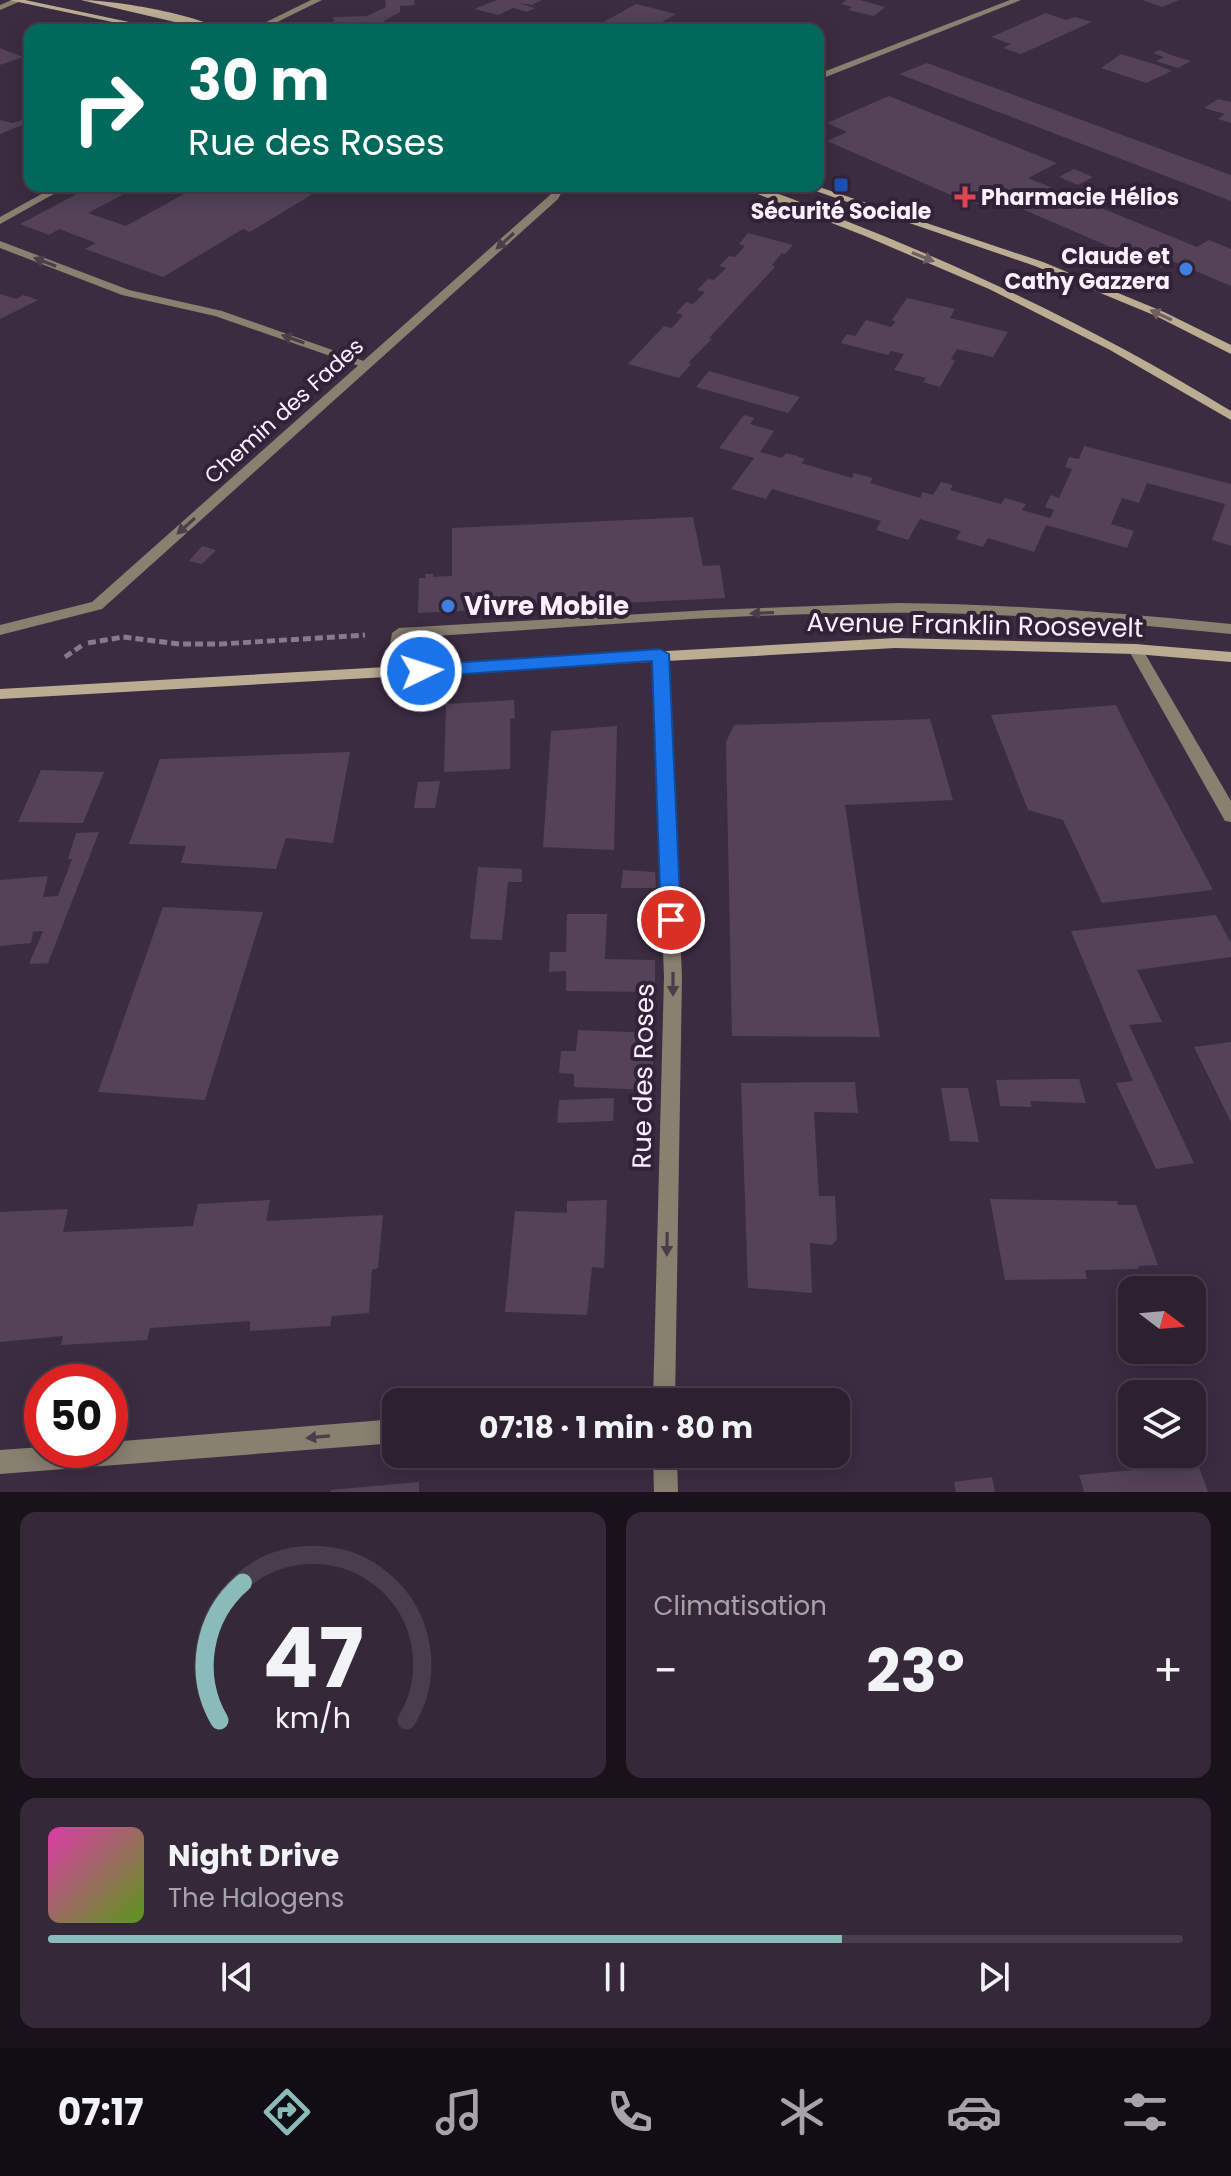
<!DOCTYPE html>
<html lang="fr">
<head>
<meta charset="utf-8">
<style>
  :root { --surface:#2d2131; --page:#352939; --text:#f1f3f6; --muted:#a7a3ab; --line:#483e4d; --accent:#8bbbb9 }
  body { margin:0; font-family:Poppins,sans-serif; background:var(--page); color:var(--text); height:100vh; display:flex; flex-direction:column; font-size:30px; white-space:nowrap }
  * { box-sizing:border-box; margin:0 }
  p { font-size:26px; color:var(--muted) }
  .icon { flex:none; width:44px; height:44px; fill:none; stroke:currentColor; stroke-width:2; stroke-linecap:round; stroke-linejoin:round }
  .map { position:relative; height:1492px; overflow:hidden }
  .details { display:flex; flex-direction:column; gap:20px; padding:20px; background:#19121b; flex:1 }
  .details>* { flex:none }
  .guide { position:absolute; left:24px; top:24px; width:800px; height:168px; border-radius:16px; box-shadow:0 4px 20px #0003,0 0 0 2px var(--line); background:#00695c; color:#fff; overflow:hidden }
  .needle { width:52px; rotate:106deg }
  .buttons { position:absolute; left:1118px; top:1276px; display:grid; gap:16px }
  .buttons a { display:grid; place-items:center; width:88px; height:88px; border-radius:16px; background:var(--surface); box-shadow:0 4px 20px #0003,0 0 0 2px var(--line); font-size:40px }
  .speed { position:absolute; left:24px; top:1364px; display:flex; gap:16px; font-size:40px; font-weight:700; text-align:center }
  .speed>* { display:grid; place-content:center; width:104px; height:104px; border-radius:50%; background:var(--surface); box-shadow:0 4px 20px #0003,0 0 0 2px var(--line); line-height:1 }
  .speed .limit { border:12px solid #d22; background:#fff; color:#111 }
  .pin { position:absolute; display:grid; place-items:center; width:68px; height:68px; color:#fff; margin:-34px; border:4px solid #fff; border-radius:50%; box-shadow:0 2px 8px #0007 }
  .me { position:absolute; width:88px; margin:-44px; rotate:86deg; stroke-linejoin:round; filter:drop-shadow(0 0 6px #0008) }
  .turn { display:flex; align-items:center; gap:28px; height:168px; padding:0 32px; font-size:36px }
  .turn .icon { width:104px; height:104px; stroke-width:2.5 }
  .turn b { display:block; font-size:56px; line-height:68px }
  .big { font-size:60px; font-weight:700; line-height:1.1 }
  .details .card { flex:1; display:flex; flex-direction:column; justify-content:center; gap:12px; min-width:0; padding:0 28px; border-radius:16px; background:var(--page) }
  .details .dial { align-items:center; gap:0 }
  .dial svg { height:208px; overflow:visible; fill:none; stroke:var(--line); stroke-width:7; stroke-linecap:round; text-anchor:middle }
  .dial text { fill:var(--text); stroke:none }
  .song { display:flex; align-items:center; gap:24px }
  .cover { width:96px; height:96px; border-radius:12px; background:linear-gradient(135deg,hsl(320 70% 55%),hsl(90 70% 35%)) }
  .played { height:8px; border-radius:4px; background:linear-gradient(90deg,var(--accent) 70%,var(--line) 70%) }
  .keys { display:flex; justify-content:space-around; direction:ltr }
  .heat { display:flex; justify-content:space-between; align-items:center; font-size:44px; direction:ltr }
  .details .tiles { flex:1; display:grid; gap:20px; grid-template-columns:1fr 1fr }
  .card:last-child { grid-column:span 2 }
  .trip { position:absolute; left:382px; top:1388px; width:468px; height:80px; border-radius:16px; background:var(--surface); box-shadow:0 4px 20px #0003,0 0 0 2px var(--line); font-weight:700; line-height:80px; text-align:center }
  .tab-bar { display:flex; height:128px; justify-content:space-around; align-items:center; background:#120d14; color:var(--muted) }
  .tab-bar .icon { width:56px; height:56px }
  .tab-bar .active { color:var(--accent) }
  .tab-bar b { font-size:36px; color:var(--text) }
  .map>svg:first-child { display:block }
  .building { fill:#534258 }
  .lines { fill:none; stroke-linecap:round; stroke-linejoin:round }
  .path { stroke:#88798c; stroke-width:5; stroke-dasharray:8 4; stroke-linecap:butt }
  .lane { fill:#898170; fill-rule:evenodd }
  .street { fill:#898170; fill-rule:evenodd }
  .secondary { fill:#baad92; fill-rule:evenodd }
  .oneway { fill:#4c3e48 }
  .oneway2 { fill:#6f6160 }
  .route { fill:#1a73e8; stroke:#114b97; stroke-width:2 }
  .transit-dot { fill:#1a4fb4; stroke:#322237; stroke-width:3 }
  .health-dot { fill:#e0444e; stroke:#322237; stroke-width:3 }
  .shop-dot { fill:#3f7fe0; stroke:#322237; stroke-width:3 }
  .labels { text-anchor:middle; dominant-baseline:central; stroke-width:8; stroke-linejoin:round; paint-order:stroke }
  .far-poi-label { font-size:22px; font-weight:bold; fill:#fbf0fe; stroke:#322237; text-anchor:start }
  .far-street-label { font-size:22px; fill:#fbf0fe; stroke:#322237 }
  .poi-label { font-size:26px; font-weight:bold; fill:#fbf0fe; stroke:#322237; text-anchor:start }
  .street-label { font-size:26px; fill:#fbf0fe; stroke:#322237 }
</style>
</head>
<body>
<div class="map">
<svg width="1231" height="1492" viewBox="0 0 1231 1492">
  <rect width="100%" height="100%" fill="#3c2c41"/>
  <path class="building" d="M385 0H414L415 5 400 6V12L384 21 387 29 335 30 333 17 367 16 386 7Z
    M497 0H542L532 5 518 3 535 8 527 12 513 8 498 15 474 9Z
    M846 0H860L885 7 874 16 848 10 852 7 841 4Z
    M1142 0H1179L1162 7Z
    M636 4 676 14 648 30H589Z
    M1046 13 1066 20 1075 17 1092 22 1021 54 1003 48 1011 44 991 37Z
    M0 48 23 57 0 65Z
    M1160 50 1171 55 1191 61 1178 68 1156 61 1164 57 1153 53Z
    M1121 54 1157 65 1172 71 1146 83 1101 68Z
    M927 63 1231 175V201L899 74Z
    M889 96 1057 163 1028 178 1197 247 1209 240 1231 249V286L1172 261 1162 268 1131 256 992 196 977 204 951 195 827 141 847 132 827 123Z
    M1218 99 1231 102V123L1218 119 1225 114 1204 108Z
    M28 118 30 122 0 134V120L13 123Z
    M1074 169 1093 177 1078 185 1059 177Z
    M92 186H139L88 213 126 226 184 194 163 186H326L250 232 243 229 163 277 85 249 96 243 59 229 49 235 20 224Z
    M748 233 793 245 785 254 782 253 772 265 775 267 709 338 712 339 688 363 691 364 679 378 628 364 664 326 672 328 683 315 676 313 686 302 693 304 705 292 697 290 708 279 714 280 726 268 719 266 729 256 735 257 745 246 739 244Z
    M0 294 17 299 23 295 38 300 0 319Z
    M907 298 955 309 950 318 1008 332 993 357 957 349 951 359 955 361 940 387 923 382 926 378 894 370 904 354 891 351 888 355 841 343 847 334 855 336 866 320 891 327 896 322 892 320Z
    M709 371 800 397 788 413 696 387Z
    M744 415 754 418 750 424 774 431 760 452 782 458 786 453 797 456 805 459 801 463 852 478 854 473 873 478 870 483 920 498 923 492 933 495 941 482 953 485 950 490 1001 504 1005 498 1026 504 1022 510 1050 518 1054 510 1045 507 1051 495 1059 498 1072 469 1065 467 1069 457 1079 459 1084 446 1231 484V546L1212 540 1225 504 1147 483 1139 503 1122 498 1111 524 1134 531 1127 548 1046 525 1034 552 988 538 983 547 956 539 961 531 920 519 908 540 876 530 881 521 840 509 772 489 766 499 731 489 754 458 719 448Z
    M693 517 703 566 720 565 725 598 418 613 419 578H426L425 574H433V577L452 576V528Z
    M202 546 216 550 202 564 189 561Z
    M514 700 515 718 510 719V769L444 772 446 704Z
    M1116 705 1126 726 1213 890 1102 903 1063 820 1028 810 991 715Z
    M930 719 953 800 845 805 880 1037 732 1036 726 742 734 725Z
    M617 726 614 850 543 847 551 731Z
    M350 752 333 843 286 838 276 869 181 863 186 846 129 844 160 759Z
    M41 770 104 772 83 823 18 822Z
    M440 781 435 808H414L418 782Z
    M99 832 48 963 29 964 43 931 33 932 31 943 0 946V880L48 876 43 897 58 896 72 859H68L76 833Z
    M478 867 522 869V882H508L502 940 470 939Z
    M623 870 655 872 656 888H621Z
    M163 907 263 912 205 1100 98 1092Z
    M567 914H607L605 959 655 960V992L566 991V971L549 972 550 952H566Z
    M1216 915 1231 943V957L1137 970 1162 1022 1129 1025 1194 1163 1156 1169 1116 1083 1133 1081 1071 931Z
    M578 1030 654 1033 652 1090 574 1087V1074L559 1073 561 1051H576Z
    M1231 1042V1122L1194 1047Z
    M1052 1079H1079L1086 1103 1030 1101 1032 1107 1000 1106 996 1080Z
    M855 1082 858 1113 814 1112 819 1196H835L837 1239 832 1245 810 1243 812 1293 748 1288 741 1083Z
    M941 1088H968L979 1142 950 1141Z
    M614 1098 613 1121 557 1123 559 1100Z
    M990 1199 1117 1201 1118 1205H1136L1158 1265 1138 1266 1139 1269 1085 1270 1087 1279 1005 1280Z
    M270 1200 266 1221 383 1215 378 1268 372 1270 369 1313 332 1316 330 1326 250 1331V1321L150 1328 147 1340 61 1345 63 1336 0 1342V1212L68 1209 63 1232 193 1226 198 1204Z
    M607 1200 604 1268 592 1267 587 1315 505 1312 515 1211 567 1213V1201Z
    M1198 1464 1208 1492H1084L1079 1475Z
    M992 1477 995 1492H956L954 1482Z
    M419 1482V1492H331L330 1490Z"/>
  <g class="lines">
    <path class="path" d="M88 643 123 637 179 644H221L365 635
      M65 657 84 644"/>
    <path class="lane" d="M56 186H68L0 224V217Z
      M0 241 129 290 222 311 372 364 366 368 362 367 215 316 122 295 0 248Z
      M897 603C1009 604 1120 613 1231 624V634C1134 624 1037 615 940 613 762 610 583 627 406 638L401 673 393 678 385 673 392 633 399 628 710 610Z"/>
    <path class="street" d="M12 0 21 1 0 10V5Z
      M311 0H322L261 30H250Z
      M1010 0H1021L818 80V74Z
      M555 186H565L558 199 102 609 0 635V625L92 602 550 195Z
      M1135 644 1140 645 1231 801V822L1225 821 1128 649Z
      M660 649 668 654 682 977 675 1402H653L664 977 652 654Z
      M396 1419V1443L0 1474V1450L42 1447V1450H110V1442Z
      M653 1454H677L678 1492H654Z"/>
    <path class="secondary" d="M9 0H25L167 30H150Z
      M81 0C114 0 195 14 222 30H209Z
      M737 186C771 186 809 207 841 219 977 272 1107 335 1231 411V420L1110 350 989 289 865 236Z
      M801 186H816L1043 262 1164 312 1231 345V354L1156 316 1035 266Z
      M895 638 1135 644 1231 652V662L1135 654 895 648 0 699V689Z"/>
  </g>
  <defs><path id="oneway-solid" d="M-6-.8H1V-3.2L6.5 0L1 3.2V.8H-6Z" transform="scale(2)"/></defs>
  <g class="oneway">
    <use href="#oneway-solid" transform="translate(505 241) rotate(138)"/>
    <use href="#oneway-solid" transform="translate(45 262) rotate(-159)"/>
    <use href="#oneway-solid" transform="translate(293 339) rotate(-161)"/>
    <use href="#oneway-solid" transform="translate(186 526) rotate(138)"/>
    <use href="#oneway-solid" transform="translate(762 613) rotate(178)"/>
    <use href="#oneway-solid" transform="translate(673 984) rotate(90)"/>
    <use href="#oneway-solid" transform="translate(667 1244) rotate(91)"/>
    <use href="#oneway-solid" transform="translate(318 1437) rotate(175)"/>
  </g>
  <g class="oneway2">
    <use href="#oneway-solid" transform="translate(923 257) rotate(22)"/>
    <use href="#oneway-solid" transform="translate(1161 315) rotate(-155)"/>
  </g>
  <path class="route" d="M660 649 669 654 681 920 678 926 671 928 664 926 661 920 652 661 421 677 413 671 421 665Z"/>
  <rect class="transit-dot" x="833" y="177" width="16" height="16" rx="4"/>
  <path class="health-dot" d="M961 185h8v8h8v8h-8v8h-8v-8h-8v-8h8z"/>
  <g class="shop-dot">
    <circle cx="1186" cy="269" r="8"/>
    <circle cx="448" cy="606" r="8"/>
  </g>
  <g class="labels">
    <g class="far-poi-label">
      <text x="981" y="197">Pharmacie Hélios</text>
      <text x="841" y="211" text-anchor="middle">Sécurité Sociale</text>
      <text x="1170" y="256" text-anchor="end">Claude et<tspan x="1170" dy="25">Cathy Gazzera</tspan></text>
    </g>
    <g class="far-street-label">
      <text transform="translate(284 411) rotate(-42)">Chemin des Fades</text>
    </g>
    <g class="poi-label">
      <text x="464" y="606">Vivre Mobile</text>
    </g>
    <g class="street-label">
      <text transform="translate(975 625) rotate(1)">Avenue Franklin Roosevelt</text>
      <text transform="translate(643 1076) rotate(-89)">Rue des Roses</text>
    </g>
  </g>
</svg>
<div class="buttons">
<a><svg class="needle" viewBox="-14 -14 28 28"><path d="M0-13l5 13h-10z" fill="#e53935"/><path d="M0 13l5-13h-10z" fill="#a7a3ab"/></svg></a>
<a><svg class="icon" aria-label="layers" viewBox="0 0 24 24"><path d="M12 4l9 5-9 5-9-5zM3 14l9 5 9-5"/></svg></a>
</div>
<div class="speed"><div class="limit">50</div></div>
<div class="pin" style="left:671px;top:920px;background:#d93025"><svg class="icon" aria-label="arrive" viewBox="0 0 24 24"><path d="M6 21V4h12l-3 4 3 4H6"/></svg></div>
<svg class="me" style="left:421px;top:671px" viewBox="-20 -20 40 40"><circle r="17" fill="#1a73e8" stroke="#fff" stroke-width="3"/><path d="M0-11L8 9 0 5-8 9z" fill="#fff"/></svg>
<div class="trip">07:18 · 1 min · 80 m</div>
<div class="guide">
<div class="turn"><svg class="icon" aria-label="right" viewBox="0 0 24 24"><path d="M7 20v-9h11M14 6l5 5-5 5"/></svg><div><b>30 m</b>Rue des Roses</div></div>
</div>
</div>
<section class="details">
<div class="tiles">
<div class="card dial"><svg viewBox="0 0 100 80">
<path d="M14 69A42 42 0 1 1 86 69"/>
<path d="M14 69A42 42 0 0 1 23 16" stroke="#8bbbb9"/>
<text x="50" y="56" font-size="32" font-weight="700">47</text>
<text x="50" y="72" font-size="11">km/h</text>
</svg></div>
<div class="card"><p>Climatisation</p>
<div class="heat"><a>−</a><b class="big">23°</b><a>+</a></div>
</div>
<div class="card">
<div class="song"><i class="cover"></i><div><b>Night Drive</b><p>The Halogens</p></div></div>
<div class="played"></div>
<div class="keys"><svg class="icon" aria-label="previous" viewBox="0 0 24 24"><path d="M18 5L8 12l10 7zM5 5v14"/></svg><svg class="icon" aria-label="pause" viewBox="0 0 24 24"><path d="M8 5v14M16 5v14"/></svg><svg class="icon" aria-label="next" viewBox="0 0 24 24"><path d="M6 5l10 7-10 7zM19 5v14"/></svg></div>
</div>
</div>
</section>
<nav class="tab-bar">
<b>07:17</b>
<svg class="icon active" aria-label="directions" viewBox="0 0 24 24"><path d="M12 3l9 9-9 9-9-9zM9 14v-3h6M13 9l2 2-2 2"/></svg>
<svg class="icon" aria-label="music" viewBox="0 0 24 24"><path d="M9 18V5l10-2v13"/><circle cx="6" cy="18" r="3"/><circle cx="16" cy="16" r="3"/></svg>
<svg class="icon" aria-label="phone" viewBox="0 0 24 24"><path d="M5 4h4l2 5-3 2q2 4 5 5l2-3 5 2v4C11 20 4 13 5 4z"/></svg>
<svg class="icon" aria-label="climate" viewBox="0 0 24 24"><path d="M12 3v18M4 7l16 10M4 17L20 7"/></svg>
<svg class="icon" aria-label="car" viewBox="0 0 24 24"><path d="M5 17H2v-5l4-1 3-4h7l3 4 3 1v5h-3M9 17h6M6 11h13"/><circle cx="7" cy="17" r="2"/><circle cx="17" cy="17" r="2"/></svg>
<svg class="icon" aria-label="filters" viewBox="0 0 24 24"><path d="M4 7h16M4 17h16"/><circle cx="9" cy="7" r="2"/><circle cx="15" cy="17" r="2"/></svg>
</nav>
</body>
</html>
